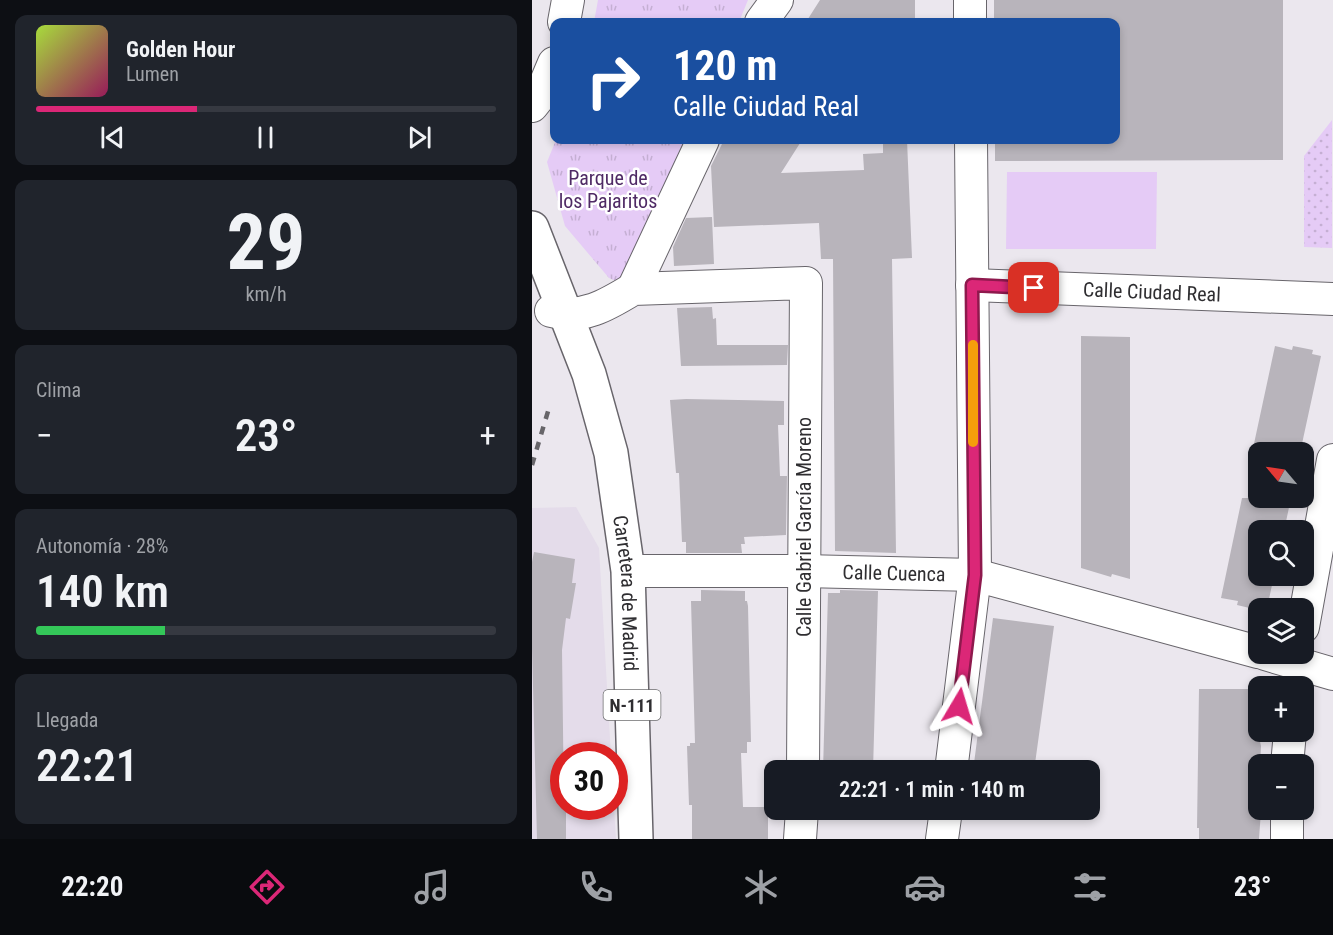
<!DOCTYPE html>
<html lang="es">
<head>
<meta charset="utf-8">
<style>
  :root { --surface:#171b24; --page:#20242c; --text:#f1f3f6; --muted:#9ea1a6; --line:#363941; --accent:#db2777 }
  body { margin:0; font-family:"Roboto Condensed",sans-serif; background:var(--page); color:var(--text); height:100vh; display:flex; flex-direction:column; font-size:22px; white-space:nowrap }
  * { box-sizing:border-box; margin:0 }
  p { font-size:20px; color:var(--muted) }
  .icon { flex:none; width:33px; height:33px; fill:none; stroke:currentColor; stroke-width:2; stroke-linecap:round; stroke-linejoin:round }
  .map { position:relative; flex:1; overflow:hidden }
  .panel { display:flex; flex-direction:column; gap:15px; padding:15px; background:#0d0f14; width:532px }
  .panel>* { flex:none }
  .top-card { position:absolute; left:18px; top:18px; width:570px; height:126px; border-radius:12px; box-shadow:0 3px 9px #0003; background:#1a4fa0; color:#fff; overflow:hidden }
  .needle { width:39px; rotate:299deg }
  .tools { position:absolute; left:716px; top:442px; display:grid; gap:12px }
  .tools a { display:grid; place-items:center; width:66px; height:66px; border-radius:12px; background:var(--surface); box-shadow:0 3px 9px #0003; font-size:30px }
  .speed { position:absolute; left:18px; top:742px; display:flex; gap:12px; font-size:30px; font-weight:700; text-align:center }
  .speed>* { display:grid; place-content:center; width:78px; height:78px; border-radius:50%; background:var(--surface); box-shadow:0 3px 9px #0003; line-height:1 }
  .speed .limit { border:9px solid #d22; background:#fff; color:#111 }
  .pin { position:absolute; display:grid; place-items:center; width:51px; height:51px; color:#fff; margin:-26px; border-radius:12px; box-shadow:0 3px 9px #0006 }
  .me { position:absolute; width:66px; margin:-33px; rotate:7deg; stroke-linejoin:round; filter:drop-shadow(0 0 4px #0008) }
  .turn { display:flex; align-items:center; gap:21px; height:126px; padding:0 24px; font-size:27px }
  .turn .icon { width:78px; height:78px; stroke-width:2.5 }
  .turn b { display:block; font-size:42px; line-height:51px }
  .big { font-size:45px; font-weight:600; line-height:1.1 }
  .panel .widget { flex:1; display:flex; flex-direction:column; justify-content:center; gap:9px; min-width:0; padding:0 21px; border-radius:12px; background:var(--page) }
  .panel .dial { align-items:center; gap:0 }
  .dial b { font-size:78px; line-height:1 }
  .song { display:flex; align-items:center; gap:18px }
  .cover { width:72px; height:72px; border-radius:9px; background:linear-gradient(135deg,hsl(80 70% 55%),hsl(330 70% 35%)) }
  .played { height:6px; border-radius:3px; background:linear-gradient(90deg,var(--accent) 35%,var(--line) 35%) }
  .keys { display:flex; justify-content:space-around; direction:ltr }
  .heat { display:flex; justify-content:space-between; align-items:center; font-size:33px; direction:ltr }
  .charge { height:9px; border-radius:4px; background:linear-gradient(90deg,#34c759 28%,var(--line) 0) }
  .trip { position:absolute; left:232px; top:760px; width:336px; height:60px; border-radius:12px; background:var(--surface); box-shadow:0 3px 9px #0003; font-weight:600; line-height:60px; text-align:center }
  .tabs { display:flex; height:96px; justify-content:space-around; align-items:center; background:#090b0e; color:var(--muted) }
  .tabs .icon { width:42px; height:42px }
  .tabs .active { color:var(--accent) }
  .tabs b { font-size:27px; color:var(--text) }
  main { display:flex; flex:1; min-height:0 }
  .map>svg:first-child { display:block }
  .built { fill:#e4dcea }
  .grass { fill:url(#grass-tufts) }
  .garden { fill:url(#garden-dots) }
  .pitch { fill:#e5cbf6 }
  .building { fill:#b8b4bb }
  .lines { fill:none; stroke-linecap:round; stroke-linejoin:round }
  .minor-casing { stroke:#68656b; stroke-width:34 }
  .major-casing { stroke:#68656b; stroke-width:36 }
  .minor { stroke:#fff; stroke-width:32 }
  .major { stroke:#fff; stroke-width:33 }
  .rail { stroke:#676569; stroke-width:4.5; stroke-dasharray:8 8; stroke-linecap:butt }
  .route-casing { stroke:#8e194d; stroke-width:15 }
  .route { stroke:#db2777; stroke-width:10 }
  .slow { stroke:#f59e0b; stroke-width:10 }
  .labels { text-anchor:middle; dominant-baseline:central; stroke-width:5; stroke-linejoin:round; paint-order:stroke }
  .shield { fill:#fff; stroke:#6d6d6f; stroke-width:1.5 }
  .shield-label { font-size:18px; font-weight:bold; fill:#2f2e31 }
  .park-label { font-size:20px; fill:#4f2a65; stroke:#fff }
  .street-label { font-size:20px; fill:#2f2e31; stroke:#fff }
</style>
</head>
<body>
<main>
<section class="panel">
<div class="widget">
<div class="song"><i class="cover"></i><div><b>Golden Hour</b><p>Lumen</p></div></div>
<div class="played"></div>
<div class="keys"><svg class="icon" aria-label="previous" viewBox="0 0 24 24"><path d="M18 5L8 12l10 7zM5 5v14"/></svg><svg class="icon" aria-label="pause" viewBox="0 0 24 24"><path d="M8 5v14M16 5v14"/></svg><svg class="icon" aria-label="next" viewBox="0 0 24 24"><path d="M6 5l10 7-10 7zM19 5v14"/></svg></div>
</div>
<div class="widget dial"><b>29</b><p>km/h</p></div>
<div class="widget"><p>Clima</p>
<div class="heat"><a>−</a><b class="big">23°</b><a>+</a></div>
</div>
<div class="widget"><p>Autonomía · 28%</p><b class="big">140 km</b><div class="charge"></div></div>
<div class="widget"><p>Llegada</p><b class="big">22:21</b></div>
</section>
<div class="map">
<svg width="801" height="839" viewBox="0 0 801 839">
  <defs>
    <pattern id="grass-tufts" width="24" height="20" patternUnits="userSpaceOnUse" patternTransform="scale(1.5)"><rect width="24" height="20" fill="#e5cbf6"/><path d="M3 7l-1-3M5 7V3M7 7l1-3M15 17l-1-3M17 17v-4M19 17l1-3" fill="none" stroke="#c5afd3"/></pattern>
    <pattern id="garden-dots" width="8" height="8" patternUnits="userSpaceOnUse" patternTransform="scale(1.5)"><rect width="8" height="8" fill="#e5cbf6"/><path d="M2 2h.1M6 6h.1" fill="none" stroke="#c5afd3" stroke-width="1.8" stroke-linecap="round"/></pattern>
  </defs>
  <rect width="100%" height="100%" fill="#ebe7ee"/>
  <path class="built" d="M44 507 67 548 79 756H32V807H82L84 839H0V508Z"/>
  <path class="grass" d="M66 0H216L207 22H62Z
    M24 140H152L94 276 84 281 77 278 33 226 15 162Z"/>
  <path class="garden" d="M800 120V248L772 247V156Z"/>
  <path class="pitch" d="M475 172H625L624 249H474Z"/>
  <path class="building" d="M288 0H383V22H274Z
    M462 0H751V160L463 161V140H584V22H462Z
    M192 140H270L249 173 332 170 331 154 351 153V140H375L380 258 360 259 364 553 303 551 301 259H289L287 223 182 227 179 166Z
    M180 217 182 264 142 266 141 247 154 218Z
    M180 307 181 319 184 318 185 345H256L255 365 149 366 145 308Z
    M549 336 598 337V579L580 574 579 577 549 568Z
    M743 346 760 350 761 346 781 350 780 354 789 356 768 453H720Z
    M154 399 252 401V425H246L248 476H255L254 535 212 537 213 544H209L210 553H154V542H150L147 473H144L138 400Z
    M710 498H759L752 531H726V576H742L735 608 726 606V610L705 605 706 601 689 598Z
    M2 552 43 559 40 583H44L38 619 34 618 30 650 32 807H34V839H5L0 648V562Z
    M169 590 213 591V601H215L216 606 219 742H215V753H209L211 807H236V839H160V805H157L155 746H158V743H163L159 601H169Z
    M308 590 346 591 341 771H291L296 593H308Z
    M461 618 522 626 502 771H441Z
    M667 689H726V732L729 746 728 765H726V810L729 811 727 839H667V828H665Z"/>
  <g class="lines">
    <g class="minor-casing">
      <g id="minor">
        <path d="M438 0V22"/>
        <path d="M32 22 36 0"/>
        <path d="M229 22 245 0"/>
        <path d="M0 106 8 96 22 63"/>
        <path id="s1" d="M440 285 801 299"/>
        <path d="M101 289 171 140"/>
        <path d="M19 311C50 320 75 305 101 289L274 283 271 771"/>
        <path id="s2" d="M96 571H271L443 575 726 652"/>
        <path d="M771 627 801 460"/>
        <path d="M733 654 801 674"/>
        <path d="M755 765 758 732"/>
        <path d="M419 771 443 575 439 140"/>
        <path d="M755 810V839"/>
        <path d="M268 839 270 810"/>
        <path d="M410 839 414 810"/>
      </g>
    </g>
    <g class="major-casing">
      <g id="major">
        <path id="s3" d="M0 228 57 374 79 453 96 571 104 839"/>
      </g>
    </g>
    <use href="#minor" class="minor"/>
    <use href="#major" class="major"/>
    <path class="rail" d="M0 465 17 408"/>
  </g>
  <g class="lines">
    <g class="route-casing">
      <path id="route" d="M427 706 443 575 440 285 502 288"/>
    </g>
    <use href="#route" class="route"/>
    <path class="slow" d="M441 345V442"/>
  </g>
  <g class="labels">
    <rect class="shield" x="71.5" y="690" width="57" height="30" rx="4.5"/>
    <g class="shield-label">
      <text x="100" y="705">N-111</text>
    </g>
    <g class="park-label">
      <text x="76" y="178">Parque de<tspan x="76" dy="23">los Pajaritos</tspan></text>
    </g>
    <g class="street-label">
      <text stroke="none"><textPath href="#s1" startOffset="180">Calle Ciudad Real</textPath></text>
      <text transform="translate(272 527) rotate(-90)">Calle Gabriel García Moreno</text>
      <text stroke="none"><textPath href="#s2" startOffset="266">Calle Cuenca</textPath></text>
      <text stroke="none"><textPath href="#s3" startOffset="380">Carretera de Madrid</textPath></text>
    </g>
  </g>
</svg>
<div class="tools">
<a><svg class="needle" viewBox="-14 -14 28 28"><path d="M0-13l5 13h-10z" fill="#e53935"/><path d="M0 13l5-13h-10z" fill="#9ea1a6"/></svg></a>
<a><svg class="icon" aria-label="search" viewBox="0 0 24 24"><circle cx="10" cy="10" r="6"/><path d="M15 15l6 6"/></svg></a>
<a><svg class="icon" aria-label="layers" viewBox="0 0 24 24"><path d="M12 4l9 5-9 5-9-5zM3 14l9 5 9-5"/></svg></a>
<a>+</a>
<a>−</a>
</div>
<div class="speed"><div class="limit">30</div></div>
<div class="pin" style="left:502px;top:288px;background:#d93025"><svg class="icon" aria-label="arrive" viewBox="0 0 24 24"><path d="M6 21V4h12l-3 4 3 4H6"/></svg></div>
<svg class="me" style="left:427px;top:706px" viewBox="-20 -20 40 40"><path d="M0-17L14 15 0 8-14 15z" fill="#db2777" stroke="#fff" stroke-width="4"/></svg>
<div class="trip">22:21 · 1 min · 140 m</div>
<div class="top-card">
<div class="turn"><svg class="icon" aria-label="right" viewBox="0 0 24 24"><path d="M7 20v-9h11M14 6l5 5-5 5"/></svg><div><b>120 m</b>Calle Ciudad Real</div></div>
</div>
</div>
</main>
<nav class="tabs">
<b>22:20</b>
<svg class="icon active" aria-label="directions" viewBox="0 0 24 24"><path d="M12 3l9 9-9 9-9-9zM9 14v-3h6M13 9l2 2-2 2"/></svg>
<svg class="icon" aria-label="music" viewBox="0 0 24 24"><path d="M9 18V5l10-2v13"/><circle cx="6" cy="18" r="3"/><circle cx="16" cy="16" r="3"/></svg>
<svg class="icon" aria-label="phone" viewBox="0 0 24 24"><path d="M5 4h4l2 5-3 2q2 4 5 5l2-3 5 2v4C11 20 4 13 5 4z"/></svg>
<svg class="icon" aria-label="climate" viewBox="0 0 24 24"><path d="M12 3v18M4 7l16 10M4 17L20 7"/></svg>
<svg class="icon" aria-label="car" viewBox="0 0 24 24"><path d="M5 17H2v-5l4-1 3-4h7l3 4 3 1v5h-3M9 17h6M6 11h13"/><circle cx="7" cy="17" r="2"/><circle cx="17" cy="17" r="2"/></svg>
<svg class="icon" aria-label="filters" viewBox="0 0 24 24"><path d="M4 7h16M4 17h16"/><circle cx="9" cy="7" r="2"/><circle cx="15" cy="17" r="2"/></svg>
<b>23°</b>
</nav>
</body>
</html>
